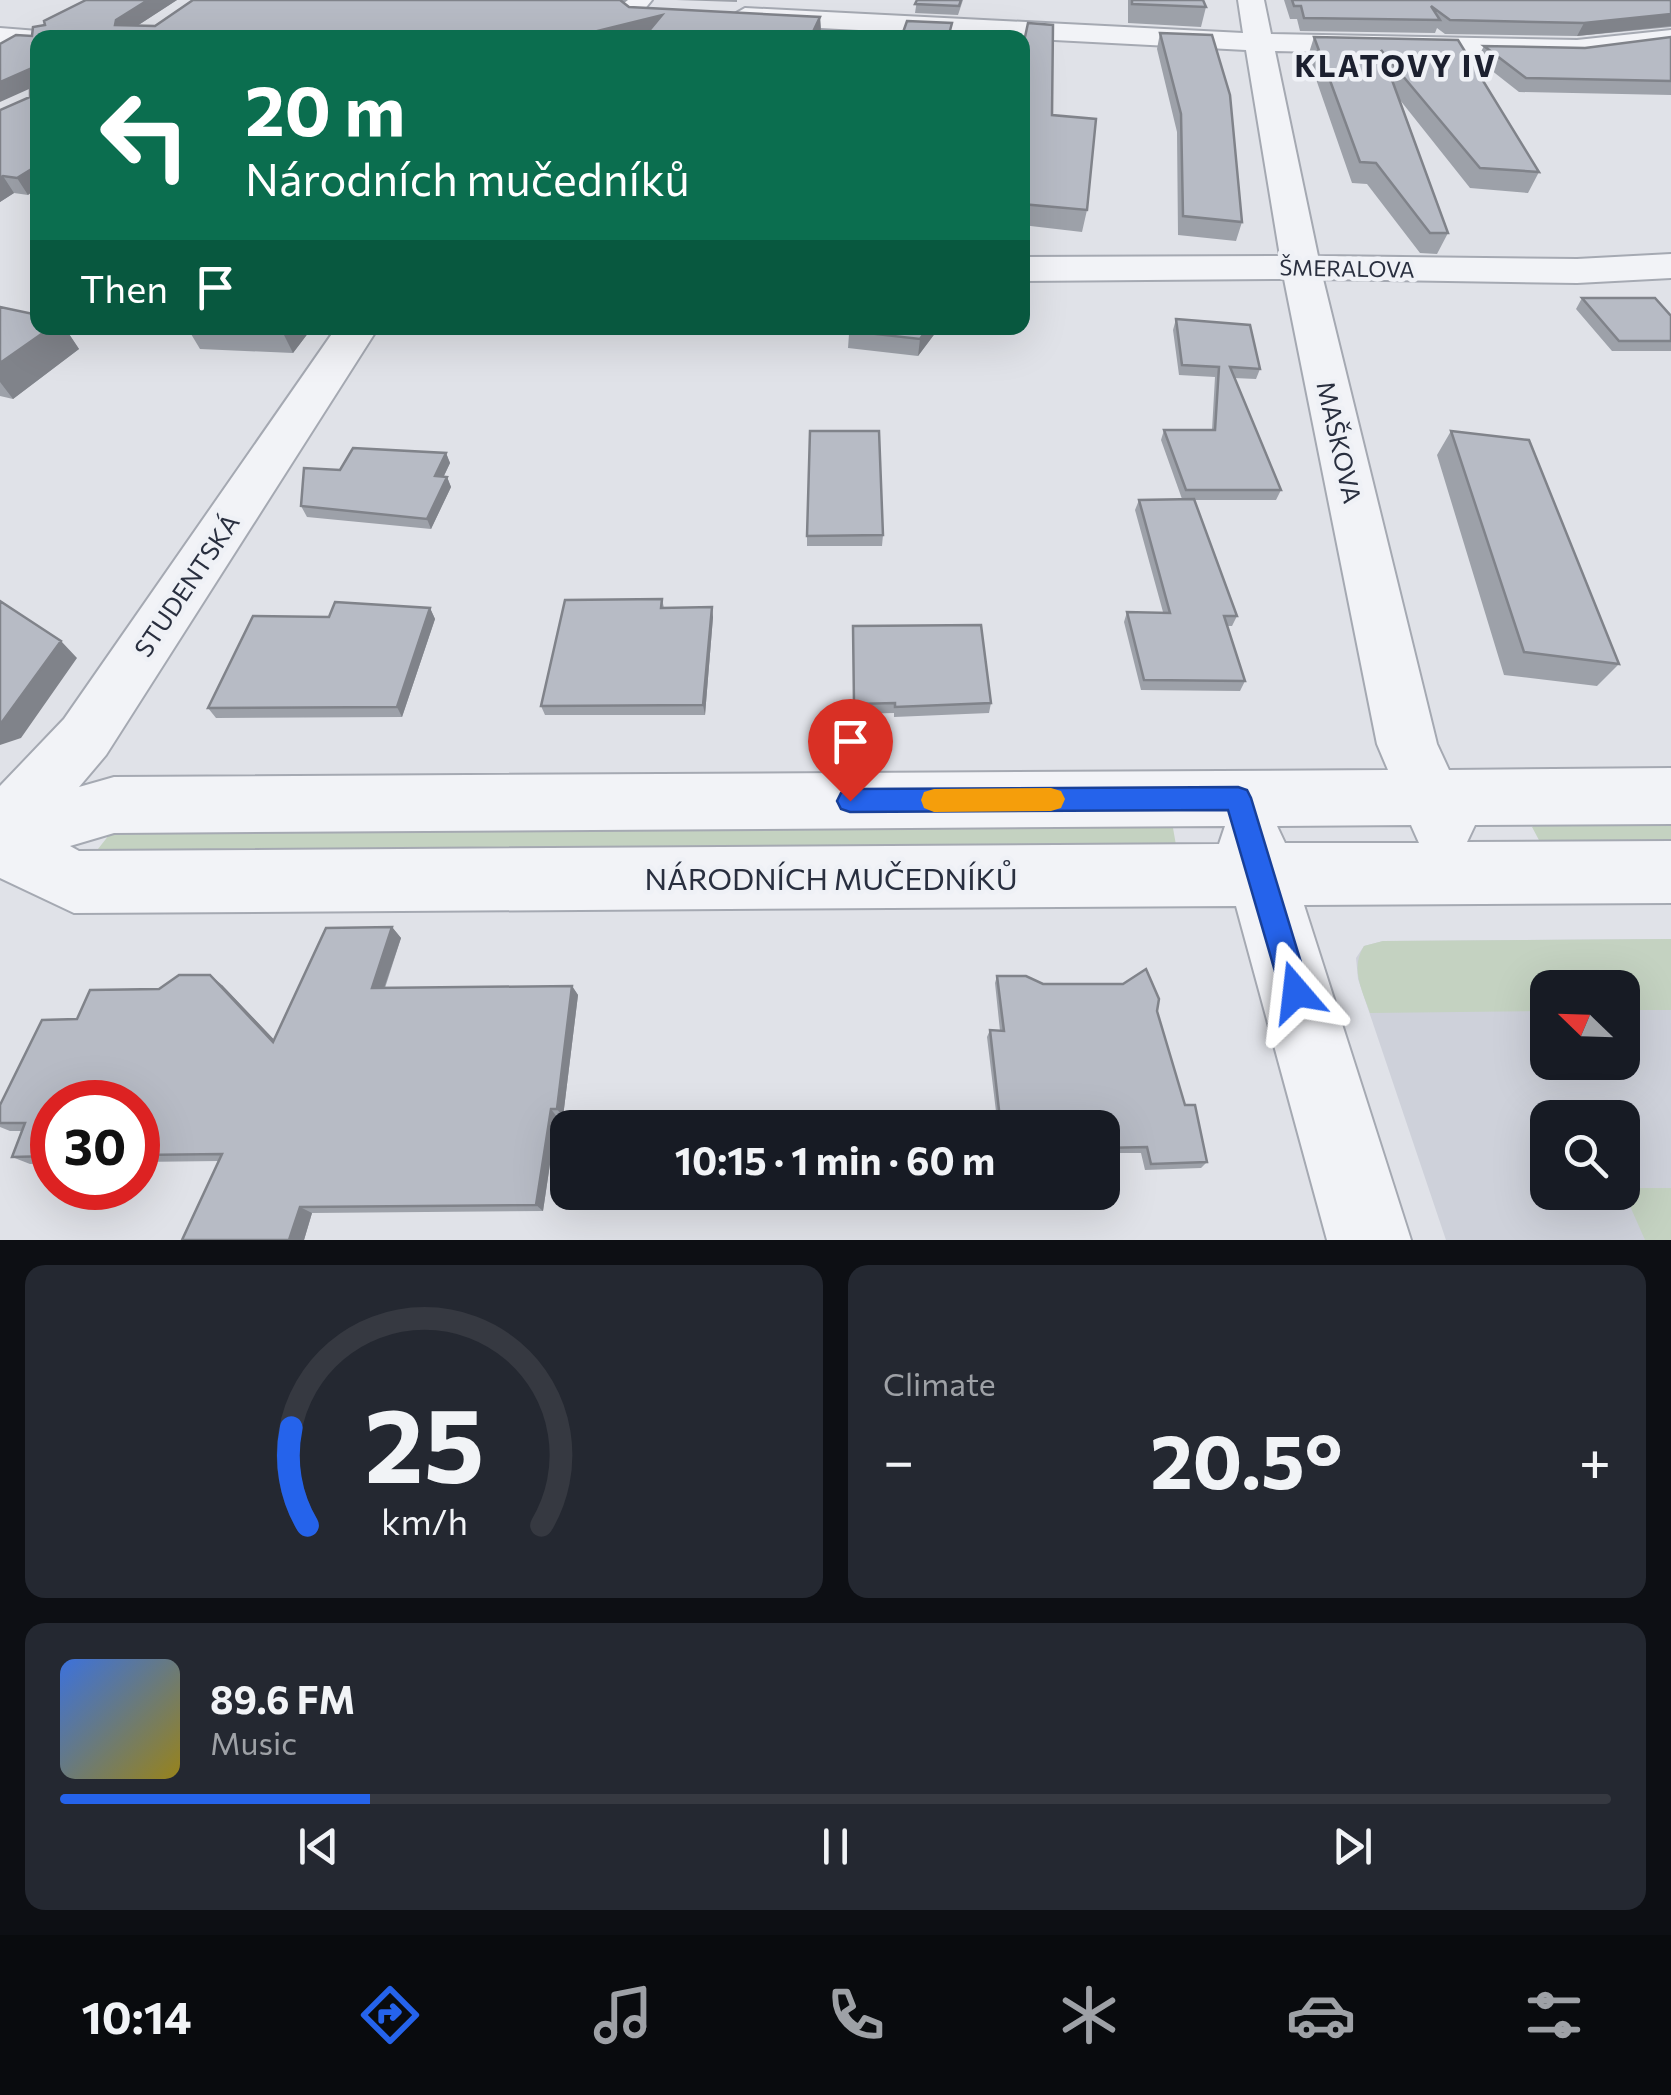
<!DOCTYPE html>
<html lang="en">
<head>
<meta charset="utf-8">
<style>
  :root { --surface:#171b24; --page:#242831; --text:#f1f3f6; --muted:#9ea1a6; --line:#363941; --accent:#2563eb }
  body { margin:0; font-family:Commissioner,sans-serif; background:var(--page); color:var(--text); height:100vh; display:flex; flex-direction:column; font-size:38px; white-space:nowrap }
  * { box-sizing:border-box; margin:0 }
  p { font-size:32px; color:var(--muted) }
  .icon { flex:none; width:55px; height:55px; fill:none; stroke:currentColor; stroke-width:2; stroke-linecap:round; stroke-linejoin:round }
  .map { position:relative; height:1240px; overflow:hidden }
  .details { display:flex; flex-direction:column; gap:25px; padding:25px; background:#0d0f14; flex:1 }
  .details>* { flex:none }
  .top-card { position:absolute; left:30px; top:30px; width:1000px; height:305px; border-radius:20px; box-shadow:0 10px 40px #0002; background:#0b6e4f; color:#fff; overflow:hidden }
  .needle { width:65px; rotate:293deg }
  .tools { position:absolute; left:1530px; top:970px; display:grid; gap:20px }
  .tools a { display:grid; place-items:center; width:110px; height:110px; border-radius:20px; background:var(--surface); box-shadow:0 10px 40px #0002; font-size:50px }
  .speed { position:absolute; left:30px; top:1080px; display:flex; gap:20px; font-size:50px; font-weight:700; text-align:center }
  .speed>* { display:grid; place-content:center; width:130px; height:130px; border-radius:50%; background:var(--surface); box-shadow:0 10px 40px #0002; line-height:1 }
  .speed .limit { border:15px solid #d22; background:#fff; color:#111 }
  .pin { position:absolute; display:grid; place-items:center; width:85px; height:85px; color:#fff; margin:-102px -42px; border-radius:50% 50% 50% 0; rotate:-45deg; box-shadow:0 0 10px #0007 }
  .pin .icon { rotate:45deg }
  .me { position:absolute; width:110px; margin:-55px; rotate:343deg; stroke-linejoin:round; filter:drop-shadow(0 0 8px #0008) }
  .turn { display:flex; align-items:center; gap:35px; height:210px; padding:0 50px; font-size:45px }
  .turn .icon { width:130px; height:130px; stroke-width:2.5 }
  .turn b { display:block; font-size:70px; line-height:85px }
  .then { display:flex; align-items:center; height:95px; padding:0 50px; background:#0003; gap:20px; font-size:38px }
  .big { font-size:75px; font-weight:700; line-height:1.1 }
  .details .card { flex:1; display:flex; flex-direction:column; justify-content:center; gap:15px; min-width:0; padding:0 35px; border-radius:20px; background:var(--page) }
  .details .dial { align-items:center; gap:0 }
  .dial svg { height:260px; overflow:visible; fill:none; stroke:var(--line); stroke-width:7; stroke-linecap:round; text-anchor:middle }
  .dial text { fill:var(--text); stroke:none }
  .song { display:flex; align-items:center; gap:30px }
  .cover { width:120px; height:120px; border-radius:15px; background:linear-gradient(135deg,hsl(220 70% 55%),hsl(50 70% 35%)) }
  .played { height:10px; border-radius:5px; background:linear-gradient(90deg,var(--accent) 20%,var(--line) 20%) }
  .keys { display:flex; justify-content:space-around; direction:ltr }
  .heat { display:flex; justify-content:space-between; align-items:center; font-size:55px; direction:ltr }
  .details .tiles { flex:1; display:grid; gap:25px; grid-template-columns:1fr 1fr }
  .card:last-child { grid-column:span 2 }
  .trip { position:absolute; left:550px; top:1110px; width:570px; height:100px; border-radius:20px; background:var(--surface); box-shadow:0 10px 40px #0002; font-weight:700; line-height:100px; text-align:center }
  .tab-bar { display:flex; height:160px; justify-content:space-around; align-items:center; background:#090b0e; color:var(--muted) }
  .tab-bar .icon { width:70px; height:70px }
  .tab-bar .current { color:var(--accent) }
  .tab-bar b { font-size:45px; color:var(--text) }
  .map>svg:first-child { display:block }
  .built { fill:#ced1da; fill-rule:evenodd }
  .green { fill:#c4d2c1 }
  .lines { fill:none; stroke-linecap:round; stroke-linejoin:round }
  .street-casing { stroke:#a5a9b2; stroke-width:4 }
  .street { fill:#f2f3f7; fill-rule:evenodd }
  .wall { fill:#9da1a9 }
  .shaded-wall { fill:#80838a }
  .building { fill:#b7bbc5; stroke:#80838a; stroke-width:2.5 }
  .route { fill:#2563eb; stroke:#184099; stroke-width:2.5 }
  .slow { fill:#f59e0b }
  .labels { text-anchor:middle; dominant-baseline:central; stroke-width:9; stroke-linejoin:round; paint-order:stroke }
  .far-street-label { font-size:22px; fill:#292f3f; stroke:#eff1f6 }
  .street-label { font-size:25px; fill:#292f3f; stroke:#eff1f6 }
  .far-district-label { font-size:30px; font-weight:bold; letter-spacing:2.5px; fill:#1c202f; stroke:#eff1f6 }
  .near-street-label { font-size:30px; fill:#292f3f; stroke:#eff1f6 }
</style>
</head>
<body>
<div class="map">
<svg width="1671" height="1240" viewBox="0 0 1671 1240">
  <rect width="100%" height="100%" fill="#e0e2e8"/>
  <path class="built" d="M1671 939V1240H1446L1358 979 1356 958 1364 946 1383 941ZM1548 988H1622V1062H1548ZM1548 1118H1622V1192H1548Z"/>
  <path class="green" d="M1671 822V846L1540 842 1532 827 1538 823Z
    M1160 826 1173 828 1176 845 101 857 98 849 109 835 121 833Z
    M1671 939V1010H1623L1622 988H1548L1547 1011 1370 1013C1362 990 1350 968 1364 946L1383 941Z
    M1622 1188H1671V1240H1645Z"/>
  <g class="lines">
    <g class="street-casing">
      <path id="street" d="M625 0H652L621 38H592Z
        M1238 0H1264L1271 34 1577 40 1671 30V46L1577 58 1275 51 1318 256 1577 259 1671 254V278L1577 283 1323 279 1437 744 1449 770 1671 768V824L1475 825 1467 842 1671 841V903L1304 905 1411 1240H1327L1236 906 74 913 0 878V786L64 719 336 328H378L106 755 79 787 114 777 1388 770 1377 744 1284 279 1022 281V257L1280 256 1246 50 745 24 731 16 745 8 1243 33ZM1411 825 1419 843H1285L1277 826ZM1225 826 1219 844 79 851 70 846 114 833Z
        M0 28 38 31 50 38H38V48L0 44Z"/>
    </g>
    <use href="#street" class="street"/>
  </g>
  <path class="wall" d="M86 0H177L137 26H155L192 0H628L624 3 629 7 820 17 821 32 818 38H643L646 34 633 38H38L28 195 14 193 0 202V110L30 97 32 36 45 25Z
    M676 0H737V2Z
    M917 0H963L958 15 915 13Z
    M1128 0H1203L1206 7 1201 27 1128 23Z
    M1284 0H1671V27L1577 36 1445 34 1437 28 1435 33 1300 31 1297 19H1290Z
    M1160 33 1242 222 1236 241 1178 235 1177 132 1157 49Z
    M1314 37 1458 40 1539 172 1528 193 1470 188 1400 100 1448 233 1437 254 1420 253 1367 184 1352 183 1308 56Z
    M1671 37V95L1519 92 1477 59 1484 46 1585 48Z
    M1022 51 1052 115 1087 210 1082 232 1022 225Z
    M1582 298 1671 316V351H1612L1576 309Z
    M0 307 38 328H65L79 349 13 399 0 396Z
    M1176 319 1260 369 1256 379 1234 378 1281 490 1276 500H1194L1237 616 1232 626H1227L1245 681 1240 691 1141 690 1124 622 1127 612H1163L1135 510 1139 500 1182 499 1161 440 1164 430H1212L1215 377 1179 375 1173 330Z
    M190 328H312L293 353 200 349 188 329Z
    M705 328H764L761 334Z
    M793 328H939L918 356 848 348 849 334Z
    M1451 431 1619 664 1597 686 1504 675 1437 455Z
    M446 453 450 463 444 476 447 477 451 487 431 529 307 517 301 506 340 470Z
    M883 535 882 546H807V536Z
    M662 599 664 608 713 617 705 715H545L541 706Z
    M430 608 435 619 402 717 216 718 208 708 329 617Z
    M853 626 991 703 989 713 894 717V713L854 714Z
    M392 927 401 938 385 988 572 986 578 995 563 1117H557L543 1211 312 1213 304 1240 219 1161 138 1162V1102H52V1163L30 1164 12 1157 22 1131H10L0 1127V1105L77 1019 159 989 222 985 274 1040Z
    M997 976 1043 984 1157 1011 1185 1105 1207 1162 1201 1168 1145 1170 1141 1153H1102V1128H998L987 1037 990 1030 1000 1031 995 983Z"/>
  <path class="shaded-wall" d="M148 0H177L123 35 115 25 116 20Z
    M1671 14V26L1577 36 1584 23Z
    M662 15 664 30 633 38H569Z
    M820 17 821 32 818 38H810Z
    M30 69 38 85 0 102V82Z
    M38 165V188L28 195 17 178Z
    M3 176 14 193 0 202V178Z
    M50 328H65L79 349 13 399 0 382V363Z
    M288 328H312L293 353 283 333Z
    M928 328H939L918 356 920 339Z
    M446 453 450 463 439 486 435 476Z
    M447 477 451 487 431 529 427 519Z
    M712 607 713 617 705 715 703 705Z
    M430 608 435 619 402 717 397 707Z
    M61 641 77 658 21 738 0 745V722Z
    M392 927 401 938 381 997 372 988Z
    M210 975 222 985 285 1051 273 1042Z
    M572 986 578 995 563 1117 557 1109Z
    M551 1109 557 1117 543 1211 536 1205Z
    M300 1207 312 1213 304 1240H289Z"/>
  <path class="building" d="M86 0H148L116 20 115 25 155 26 193 0H620L629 7 820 17 810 38H643L662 15 569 38H38V165L17 178 3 176 0 178V110L30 97V69L0 82V44L16 35 32 36 33 27 45 25 44 21Z
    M917 0H961L959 6 915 4Z
    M1132 0H1203L1206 7 1132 4Z
    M1292 0H1671V14L1584 23 1450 20 1431 6 1440 20 1304 18 1301 6H1294Z
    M907 21 952 23 948 38H901Z
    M1028 23 1053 25 1052 115 1096 119 1087 210 1022 204V51Z
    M1160 33 1212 35 1230 95 1242 222 1183 216 1181 114Z
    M1314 37 1458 40 1539 172 1480 168 1381 50 1448 233H1430L1376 163 1360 162Z
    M1671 37V81L1526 78 1484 46 1585 48Z
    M1582 298H1655L1671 316V341H1619Z
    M0 307 38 315V328H50L0 363Z
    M1176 319 1250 325 1260 369 1230 367 1281 490H1186L1164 430H1215L1219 367 1182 365Z
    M190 328H288L283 333 188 329Z
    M850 328H928L920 339 849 331Z
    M810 431H879L883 535 807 536Z
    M1451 431 1529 440 1619 664 1524 652Z
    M353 448 446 453 435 476 447 477 427 519 301 506 304 468 340 470Z
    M1194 499 1237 616H1224L1245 681 1144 680 1127 612 1170 613 1139 500Z
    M662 599 661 608 712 607 703 705 541 706 565 600Z
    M0 601 61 641 2 722H0Z
    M335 602 430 608 397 707 208 708 253 616 329 617Z
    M981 625 991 703 895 707V703L854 704 853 626Z
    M392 927 372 988 572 986 557 1109H551L536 1205 300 1207 289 1240H182L222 1154 138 1155V1102H52V1156L12 1157 25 1123H0V1105L42 1020 77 1019 90 990 159 989 179 975H210L273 1042 326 928Z
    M1146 969 1159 999 1157 1011 1185 1105H1195L1207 1162 1151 1164 1147 1147 1102 1148V1128H1001L990 1030 1004 1031 997 976H1026L1043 984H1123Z"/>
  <path class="route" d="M1238 787 1247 790 1251 798 1310 992 1306 1002 1296 1006 1285 1002 1281 992 1228 810 850 812 841 809 837 801 841 793 850 789Z"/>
  <path class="slow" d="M1051 788 1061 791 1065 799 1061 808 1051 811 934 812 924 808 921 800 924 792 934 789Z"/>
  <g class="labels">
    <g class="far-street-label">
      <text transform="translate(1347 268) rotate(1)">ŠMERALOVA</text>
    </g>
    <g class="street-label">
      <text transform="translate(1340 442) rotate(77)">MAŠKOVA</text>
      <text transform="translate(186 585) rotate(-56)">STUDENTSKÁ</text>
    </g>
    <g class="far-district-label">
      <text x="1396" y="64">KLATOVY IV</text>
    </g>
    <g class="near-street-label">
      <text x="831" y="877">NÁRODNÍCH MUČEDNÍKŮ</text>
    </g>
  </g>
</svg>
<div class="tools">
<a><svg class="needle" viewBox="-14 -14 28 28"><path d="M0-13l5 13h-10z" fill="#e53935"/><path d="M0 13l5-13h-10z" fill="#9ea1a6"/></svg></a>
<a><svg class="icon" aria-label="search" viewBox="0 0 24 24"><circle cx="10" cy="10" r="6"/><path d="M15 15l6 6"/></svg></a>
</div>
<div class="speed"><div class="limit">30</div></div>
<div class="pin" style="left:850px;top:801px;background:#d93025"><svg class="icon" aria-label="arrive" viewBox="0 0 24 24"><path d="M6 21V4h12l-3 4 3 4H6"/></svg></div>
<svg class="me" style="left:1296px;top:992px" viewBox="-20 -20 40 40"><path d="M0-17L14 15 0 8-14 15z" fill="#2563eb" stroke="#fff" stroke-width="4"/></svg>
<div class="trip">10:15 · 1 min · 60 m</div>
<div class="top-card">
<div class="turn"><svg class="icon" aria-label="left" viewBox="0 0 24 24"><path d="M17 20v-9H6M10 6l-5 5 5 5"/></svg><div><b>20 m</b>Národních mučedníků</div></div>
<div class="then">Then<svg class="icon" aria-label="arrive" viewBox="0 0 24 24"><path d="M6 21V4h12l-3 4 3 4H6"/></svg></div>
</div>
</div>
<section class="details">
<div class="tiles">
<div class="card dial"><svg viewBox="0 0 100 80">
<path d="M14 69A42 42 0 1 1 86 69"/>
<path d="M14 69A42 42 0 0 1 9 39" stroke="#2563eb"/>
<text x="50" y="56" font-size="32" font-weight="700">25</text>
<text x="50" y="72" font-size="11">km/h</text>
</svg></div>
<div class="card"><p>Climate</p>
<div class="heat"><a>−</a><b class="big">20.5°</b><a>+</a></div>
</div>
<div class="card">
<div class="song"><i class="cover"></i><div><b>89.6 FM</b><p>Music</p></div></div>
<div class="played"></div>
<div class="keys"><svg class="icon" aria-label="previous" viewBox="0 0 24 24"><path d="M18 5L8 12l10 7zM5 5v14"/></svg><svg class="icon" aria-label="pause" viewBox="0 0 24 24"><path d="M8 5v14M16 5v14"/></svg><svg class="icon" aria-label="next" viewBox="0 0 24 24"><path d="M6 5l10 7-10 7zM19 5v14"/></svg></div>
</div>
</div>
</section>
<nav class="tab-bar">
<b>10:14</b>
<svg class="icon current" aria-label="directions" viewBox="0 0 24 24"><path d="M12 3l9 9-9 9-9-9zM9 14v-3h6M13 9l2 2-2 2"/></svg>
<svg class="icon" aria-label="music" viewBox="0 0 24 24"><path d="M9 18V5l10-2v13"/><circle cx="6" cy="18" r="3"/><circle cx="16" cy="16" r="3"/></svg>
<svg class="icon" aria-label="phone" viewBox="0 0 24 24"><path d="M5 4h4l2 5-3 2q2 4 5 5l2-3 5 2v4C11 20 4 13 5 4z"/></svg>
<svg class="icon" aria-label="climate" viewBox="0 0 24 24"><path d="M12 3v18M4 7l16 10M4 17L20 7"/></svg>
<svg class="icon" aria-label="car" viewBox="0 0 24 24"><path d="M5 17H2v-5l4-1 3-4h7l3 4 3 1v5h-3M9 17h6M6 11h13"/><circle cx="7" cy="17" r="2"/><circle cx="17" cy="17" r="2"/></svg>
<svg class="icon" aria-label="filters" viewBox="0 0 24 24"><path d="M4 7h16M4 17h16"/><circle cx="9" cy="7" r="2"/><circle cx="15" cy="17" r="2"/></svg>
</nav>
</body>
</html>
